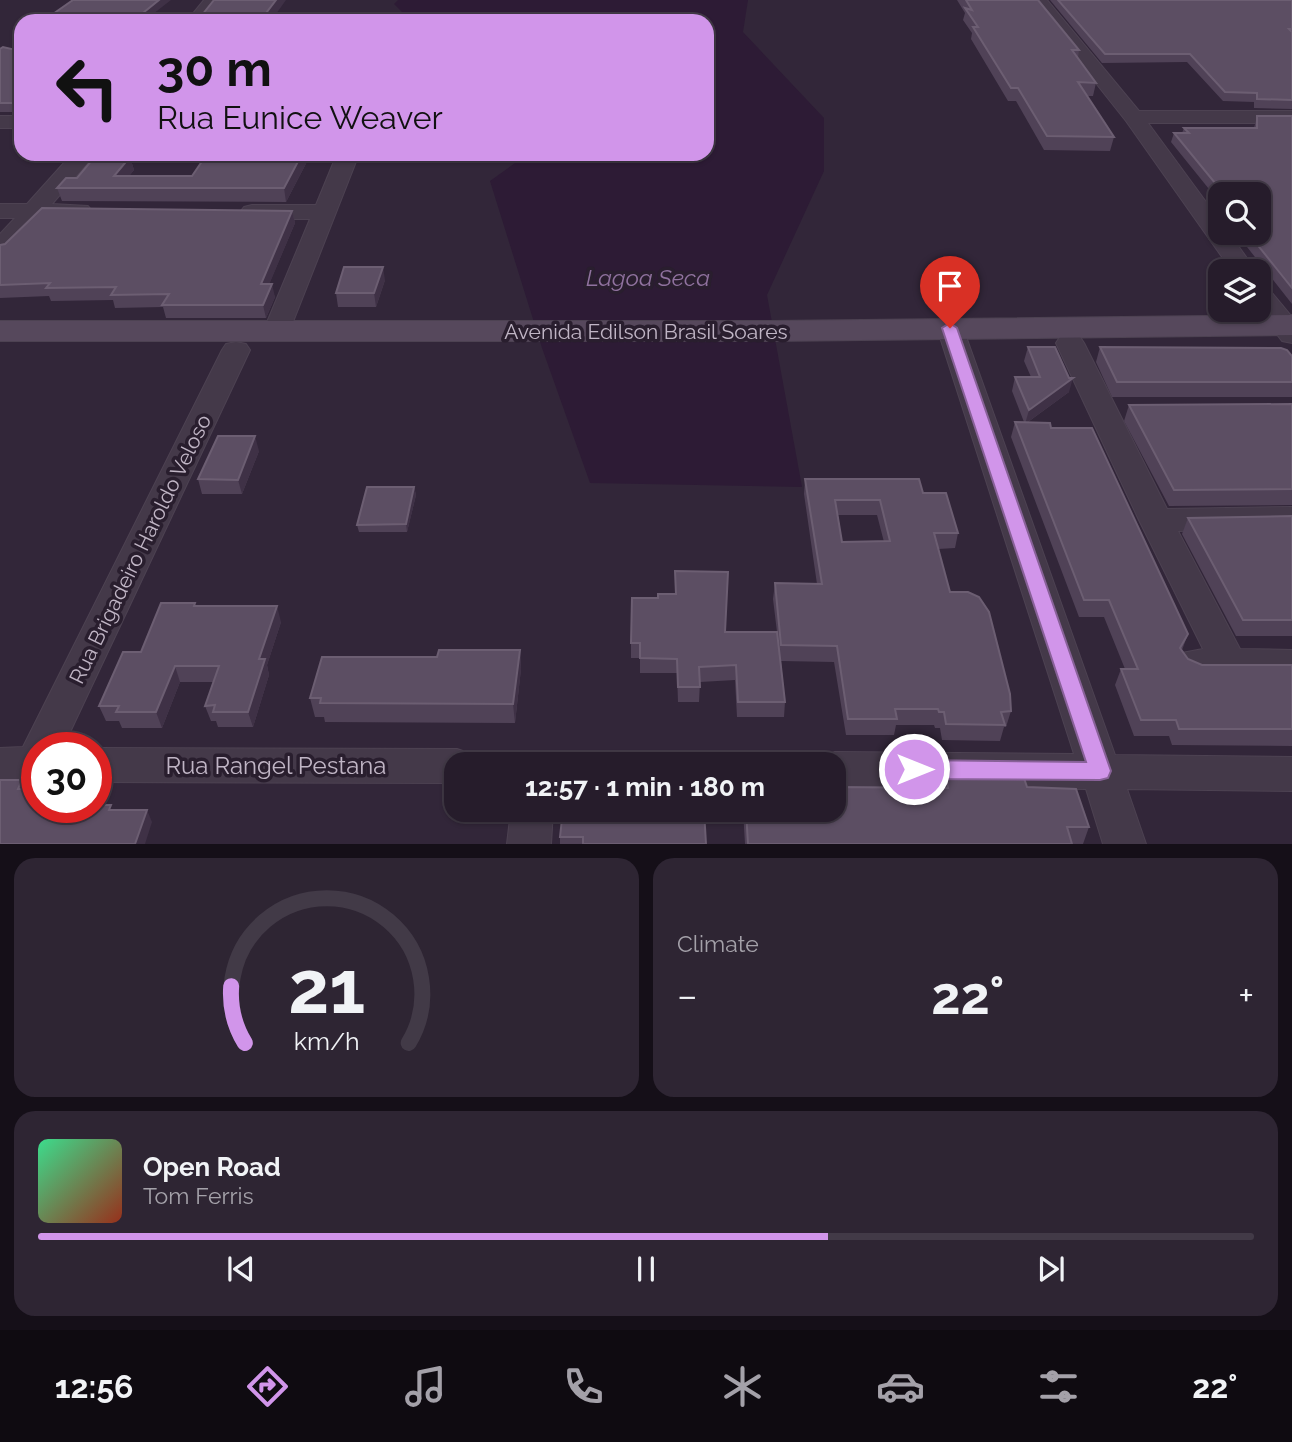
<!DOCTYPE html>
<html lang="en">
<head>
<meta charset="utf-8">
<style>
  :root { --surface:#261c2b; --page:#2e2533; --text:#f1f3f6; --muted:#a4a1a9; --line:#423a47; --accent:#d195ea }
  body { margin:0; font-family:Raleway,sans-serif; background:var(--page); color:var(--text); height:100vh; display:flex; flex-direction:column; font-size:26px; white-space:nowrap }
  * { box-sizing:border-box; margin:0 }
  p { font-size:23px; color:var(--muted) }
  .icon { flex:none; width:38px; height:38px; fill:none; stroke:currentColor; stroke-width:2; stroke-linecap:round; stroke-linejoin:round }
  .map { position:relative; height:844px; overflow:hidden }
  .sheet { display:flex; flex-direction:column; gap:14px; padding:14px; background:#150f18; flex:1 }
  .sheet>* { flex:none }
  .top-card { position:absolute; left:14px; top:14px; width:700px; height:147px; border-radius:21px; box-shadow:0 2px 5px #0004,0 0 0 2px var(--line); background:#d195ea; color:#111; overflow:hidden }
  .controls { position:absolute; left:1208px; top:182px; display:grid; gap:14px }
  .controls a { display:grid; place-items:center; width:63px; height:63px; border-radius:14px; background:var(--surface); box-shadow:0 2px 5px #0004,0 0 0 2px var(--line); font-size:35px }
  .speed { position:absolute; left:21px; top:732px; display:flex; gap:14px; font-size:35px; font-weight:700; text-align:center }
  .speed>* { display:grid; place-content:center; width:91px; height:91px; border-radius:50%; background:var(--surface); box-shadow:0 2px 5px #0004,0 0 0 2px var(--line); line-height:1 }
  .speed .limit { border:10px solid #d22; background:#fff; color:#111 }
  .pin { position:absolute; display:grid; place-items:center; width:60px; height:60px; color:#fff; margin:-72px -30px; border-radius:50% 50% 50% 0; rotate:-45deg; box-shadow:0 0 7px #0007 }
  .pin .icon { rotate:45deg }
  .me { position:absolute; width:77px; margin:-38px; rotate:90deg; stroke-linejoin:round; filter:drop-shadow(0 0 5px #0008) }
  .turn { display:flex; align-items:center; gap:24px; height:147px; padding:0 28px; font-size:32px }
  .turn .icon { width:91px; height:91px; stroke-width:2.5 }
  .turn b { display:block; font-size:49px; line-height:60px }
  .big { font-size:52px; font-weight:700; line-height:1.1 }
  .sheet .tile { flex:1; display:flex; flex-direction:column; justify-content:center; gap:10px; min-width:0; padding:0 24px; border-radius:21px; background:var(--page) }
  .sheet .dial { align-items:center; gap:0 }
  .dial svg { height:182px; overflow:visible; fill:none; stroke:var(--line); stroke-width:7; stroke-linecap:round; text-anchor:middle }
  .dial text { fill:var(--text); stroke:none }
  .song { display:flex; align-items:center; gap:21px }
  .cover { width:84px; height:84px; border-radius:10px; background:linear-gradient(135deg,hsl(150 70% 55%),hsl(10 70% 35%)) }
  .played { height:7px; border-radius:4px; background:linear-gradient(90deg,var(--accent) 65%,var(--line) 65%) }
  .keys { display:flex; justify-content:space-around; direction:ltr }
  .heat { display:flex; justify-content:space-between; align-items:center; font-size:38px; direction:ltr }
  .sheet .tiles { flex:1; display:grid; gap:14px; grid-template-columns:1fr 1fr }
  .tile:last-child { grid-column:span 2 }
  .trip { position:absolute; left:444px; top:752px; width:402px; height:70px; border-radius:21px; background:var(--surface); box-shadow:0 2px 5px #0004,0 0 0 2px var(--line); font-weight:700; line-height:70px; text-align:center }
  .tab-bar { display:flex; height:112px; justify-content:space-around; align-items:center; background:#0f0b11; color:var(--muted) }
  .tab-bar .icon { width:49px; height:49px }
  .tab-bar .selected { color:var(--accent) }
  .tab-bar b { font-size:32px; color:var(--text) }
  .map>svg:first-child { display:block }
  .water { fill:#2d1b35 }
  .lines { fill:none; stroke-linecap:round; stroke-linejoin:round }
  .street-casing { stroke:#4d4252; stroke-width:2 }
  .secondary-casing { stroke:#4d4252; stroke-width:2 }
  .street { fill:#443949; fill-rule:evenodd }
  .secondary { fill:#56485c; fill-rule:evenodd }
  .wall { fill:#504257; fill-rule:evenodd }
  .shaded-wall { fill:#3f3146 }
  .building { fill:#5c4e63; stroke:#6c5e72; stroke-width:2; fill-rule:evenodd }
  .route { fill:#d195ea; stroke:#886198; stroke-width:2 }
  .labels { text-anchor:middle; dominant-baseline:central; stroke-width:7; stroke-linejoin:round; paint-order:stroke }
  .street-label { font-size:21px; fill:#c0b5c5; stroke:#291e2e }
  .water-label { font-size:23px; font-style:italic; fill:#90729f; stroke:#291e2e }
  .near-street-label { font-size:24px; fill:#c0b5c5; stroke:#291e2e }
</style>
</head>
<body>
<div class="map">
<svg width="1292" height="844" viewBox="0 0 1292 844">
  <rect width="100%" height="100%" fill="#322639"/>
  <path class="water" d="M398 0H748L743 32 824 118V171L767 295 802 487 590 483 542 348 490 181 522 158V154H707V21H411L394 4Z"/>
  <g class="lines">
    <g class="street-casing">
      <path id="street" d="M204 0H221L205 21H187Z
        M1030 0H1047L1139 111H1292V123H1148L1220 221V233H1229L1256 271H1232L1126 121Z
        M0 116H21V128H0Z
        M72 154H95L52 204 88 206 92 211 88 216 40 218 9 254 0 256V234L15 218H0V204H27Z
        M337 154H359L289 332 286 338 276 340 266 338 263 332 310 219H252L244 217 240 212 244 207 252 205H316Z
        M1258 284 1267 287 1292 317V343L1282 341 1258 309Z
        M950 320 959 322 963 328 1115 755 1292 757V791L1127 789 1146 844H1103L1086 789 835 786V765H817L821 757 835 752 1074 754 937 328 941 322Z
        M1070 335 1080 337 1084 343 1167 509 1292 507V529L1178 531 1240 649 1292 650V678L1195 677 1182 673 1176 663 1182 653 1203 649 1139 520 1056 343 1060 337Z
        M236 342 246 344 250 350 63 747H37V781L0 782V748L23 747 222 350 226 344Z
        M96 748 457 749 471 754 477 765H457V783L96 782Z
        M511 810H553L551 844H507Z"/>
    </g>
    <g class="secondary-casing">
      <path id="secondary" d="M1292 315V335L773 341H0V321H773Z"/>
    </g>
    <use href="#street" class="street"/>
    <use href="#secondary" class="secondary"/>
  </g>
  <path class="wall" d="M957 0H1038L1079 50 1078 58 1096 83 1093 96H1087L1114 137 1110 151 1044 150 1016 101H1008L971 39 972 33 963 20 965 13Z
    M1050 0H1292V109L1254 108V102L1223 101 1187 62 1102 63Z
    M21 36V112H0V49L20 51Z
    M1257 116H1292V304L1236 233H1258V194H1220V211L1215 205 1217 199 1171 142 1174 133H1182L1184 128H1254Z
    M207 154H311L286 202 62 201 57 188 77 178 130 157 134 170 129 176H192Z
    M292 211 295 223 269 284 275 297 266 318H166L163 307 115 308 113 300 51 301 49 296 0 298V245Z
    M385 280 376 307H338L336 293Z
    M1028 347 1069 392 1028 422 1051 428 1188 634 1182 650 1188 659 1202 665H1292V746L1172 745 1169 736H1134L1115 685 1121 669H1125L1104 617H1079L1011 437 1015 422H1024L1012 391 1015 377H1031L1024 361Z
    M1100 347 1292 356V397H1112L1096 362Z
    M1292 404V505L1169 506 1124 421 1129 405Z
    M259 451 242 494H202L198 479Z
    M805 479 923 493 958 533 955 548 938 549 950 592 1011 711 1006 727H1004L1000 741 942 740 940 728H935L934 725H896L894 735H846L834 662 781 661 785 702 784 717H737L735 680 700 682 699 702H678L677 673H640V658H631V643L658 598 675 594V571L725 632H777L773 599 775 583 817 584 804 494ZM838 515H877L884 542H842Z
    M414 487 416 495 407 532H359L357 525Z
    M1292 516V636H1236L1182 534 1188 518Z
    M196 606 281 622 267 665 269 675 253 727H218L216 721H211L205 706 214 682H180L162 728H122L119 721H106L99 706 141 652Z
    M520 650 521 669 515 723 325 722 324 717H315L310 698 437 657Z
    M946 778 1089 827 1083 844H745L743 810H835L944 788Z
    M563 810 706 844H560V837Z"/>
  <path class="shaded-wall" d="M159 0H171L144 21H133Z
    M276 0H286L271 21H260Z
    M302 154H311L286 202 284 188Z
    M130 157 134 170 119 188 114 176Z
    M292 211 295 223 264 297 261 284Z
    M383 267 385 280 376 307 374 293Z
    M272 284 275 297 266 318 263 305Z
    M1073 378 1069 392 1025 424 1029 410Z
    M255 436 259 451 242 494 238 480Z
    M414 487 416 495 407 532 406 524Z
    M277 606 281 622 267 665 269 675 253 727 248 712 259 659Z
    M520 650 521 669 515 723 513 704Z
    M175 666 180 682 162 728 156 712Z
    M22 780 28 791 18 789Z
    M147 810 152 822 145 844H135Z"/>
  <path class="building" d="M73 0H159L133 21H43Z
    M214 0H276L260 21H204L207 17 202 15Z
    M966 0H1038L1079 50H1072L1096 83 1078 82 1114 137 1047 136 1018 88H1011L973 27H978L965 8 972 10Z
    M1058 0H1292V29H1289L1292 32V100L1257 99V93L1225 92 1190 54H1105Z
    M21 36V103H0V49L3 47 20 51V37Z
    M1257 116H1292V288L1248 233H1258V194H1224L1174 133H1189L1184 128H1257Z
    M207 154H302L284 188H57L66 178H77L92 160 105 157H130L114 176H192Z
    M42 208 292 211 261 284H272L263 305H162L169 294 111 295 116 287 46 288 50 283 0 285V245L5 244Z
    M344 267H383L374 293H336Z
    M1028 347H1055L1069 378H1073L1029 410 1015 377H1040Z
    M1100 347 1281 348 1287 350 1292 356V382H1117Z
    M1292 404V489L1174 490 1129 405Z
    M1015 422 1050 423 1051 428H1092L1188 634 1180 648 1188 659 1202 665H1292V729H1179L1176 720H1141L1121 669H1138L1109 600H1084Z
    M218 436H255L238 480 198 479Z
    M805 479H919L923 493H946L958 533H934L950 592H968L979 597 989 612 1010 694 1011 711 1001 712 1005 725 946 724 944 712H939L938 709H895L897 719H848L837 646 781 645 775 583 822 584ZM835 500H880L890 541 842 542Z
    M367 487H414L406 524 357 525Z
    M1292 516V620H1243L1188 518Z
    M675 571 728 572 725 632H777L785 702H738L736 665 699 667 700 687H678L677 659 640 658V643H631L632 598H658V594H676Z
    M161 603H195L194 606H277L259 659H265L248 712H213L215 705 205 706 219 666H175L156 712H116L119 706H99L123 652H141Z
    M439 650H520L513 704 320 703 321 698H310L322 657H437Z
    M946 778H1024L1027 787 1076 789 1089 827H1067L1072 844H748L746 810H835V787L948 788Z
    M0 780H22L18 789H37V800L34 806 96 807V805H111L109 810H147L135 844H0Z
    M563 810H704L706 844H583V837H560Z"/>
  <path class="route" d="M950 323 957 328 1111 771 1108 778 1100 780 914 779 907 776 903 769 907 763 914 760 1086 762 942 328Z"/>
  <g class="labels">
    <g class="street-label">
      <text x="646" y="331">Avenida Edilson Brasil Soares</text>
      <text transform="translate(140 549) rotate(-64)">Rua Brigadeiro Haroldo Veloso</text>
    </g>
    <g class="water-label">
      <text x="648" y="277">Lagoa Seca</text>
    </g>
    <g class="near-street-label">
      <text x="276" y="765">Rua Rangel Pestana</text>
    </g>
  </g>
</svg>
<div class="controls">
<a><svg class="icon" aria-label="search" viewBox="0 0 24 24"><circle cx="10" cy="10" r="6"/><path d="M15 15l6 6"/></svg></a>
<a><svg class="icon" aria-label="layers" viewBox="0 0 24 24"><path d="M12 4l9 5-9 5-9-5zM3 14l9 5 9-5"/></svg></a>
</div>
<div class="speed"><div class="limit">30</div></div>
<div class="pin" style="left:950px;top:328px;background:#d93025"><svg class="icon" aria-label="arrive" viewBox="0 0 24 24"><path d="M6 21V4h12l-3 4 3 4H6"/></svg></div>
<svg class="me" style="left:914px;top:769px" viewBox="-20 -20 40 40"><circle r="17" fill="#d195ea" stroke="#fff" stroke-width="3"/><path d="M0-11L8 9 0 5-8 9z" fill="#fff"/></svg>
<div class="trip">12:57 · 1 min · 180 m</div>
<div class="top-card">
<div class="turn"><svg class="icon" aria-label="left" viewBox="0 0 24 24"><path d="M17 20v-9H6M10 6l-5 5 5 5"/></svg><div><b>30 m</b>Rua Eunice Weaver</div></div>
</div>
</div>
<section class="sheet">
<div class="tiles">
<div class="tile dial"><svg viewBox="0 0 100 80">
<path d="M14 69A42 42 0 1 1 86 69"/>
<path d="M14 69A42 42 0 0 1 8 44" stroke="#d195ea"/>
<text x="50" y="56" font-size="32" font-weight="700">21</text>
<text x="50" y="72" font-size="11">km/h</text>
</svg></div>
<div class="tile"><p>Climate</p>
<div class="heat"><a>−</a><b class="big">22°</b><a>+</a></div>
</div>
<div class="tile">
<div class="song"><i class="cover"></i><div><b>Open Road</b><p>Tom Ferris</p></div></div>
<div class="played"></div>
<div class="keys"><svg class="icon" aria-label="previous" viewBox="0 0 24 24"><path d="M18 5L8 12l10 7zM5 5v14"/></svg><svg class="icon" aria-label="pause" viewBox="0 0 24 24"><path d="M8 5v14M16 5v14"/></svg><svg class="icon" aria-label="next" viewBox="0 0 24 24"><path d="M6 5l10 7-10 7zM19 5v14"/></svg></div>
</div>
</div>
</section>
<nav class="tab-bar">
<b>12:56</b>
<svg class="icon selected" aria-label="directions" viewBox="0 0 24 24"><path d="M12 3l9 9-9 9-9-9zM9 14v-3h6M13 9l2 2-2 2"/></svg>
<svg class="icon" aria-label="music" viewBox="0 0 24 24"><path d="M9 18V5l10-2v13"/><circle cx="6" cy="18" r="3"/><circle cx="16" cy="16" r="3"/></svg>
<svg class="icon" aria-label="phone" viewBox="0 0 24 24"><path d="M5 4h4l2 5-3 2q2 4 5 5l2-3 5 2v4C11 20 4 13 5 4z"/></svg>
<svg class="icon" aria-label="climate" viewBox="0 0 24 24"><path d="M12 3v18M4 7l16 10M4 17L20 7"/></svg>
<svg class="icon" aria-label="car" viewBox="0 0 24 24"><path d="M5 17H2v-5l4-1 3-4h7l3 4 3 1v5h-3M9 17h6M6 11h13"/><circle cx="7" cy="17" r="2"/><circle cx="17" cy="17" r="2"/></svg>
<svg class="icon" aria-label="filters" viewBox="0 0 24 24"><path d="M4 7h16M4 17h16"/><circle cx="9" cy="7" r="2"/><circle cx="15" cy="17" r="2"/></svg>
<b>22°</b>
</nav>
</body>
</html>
